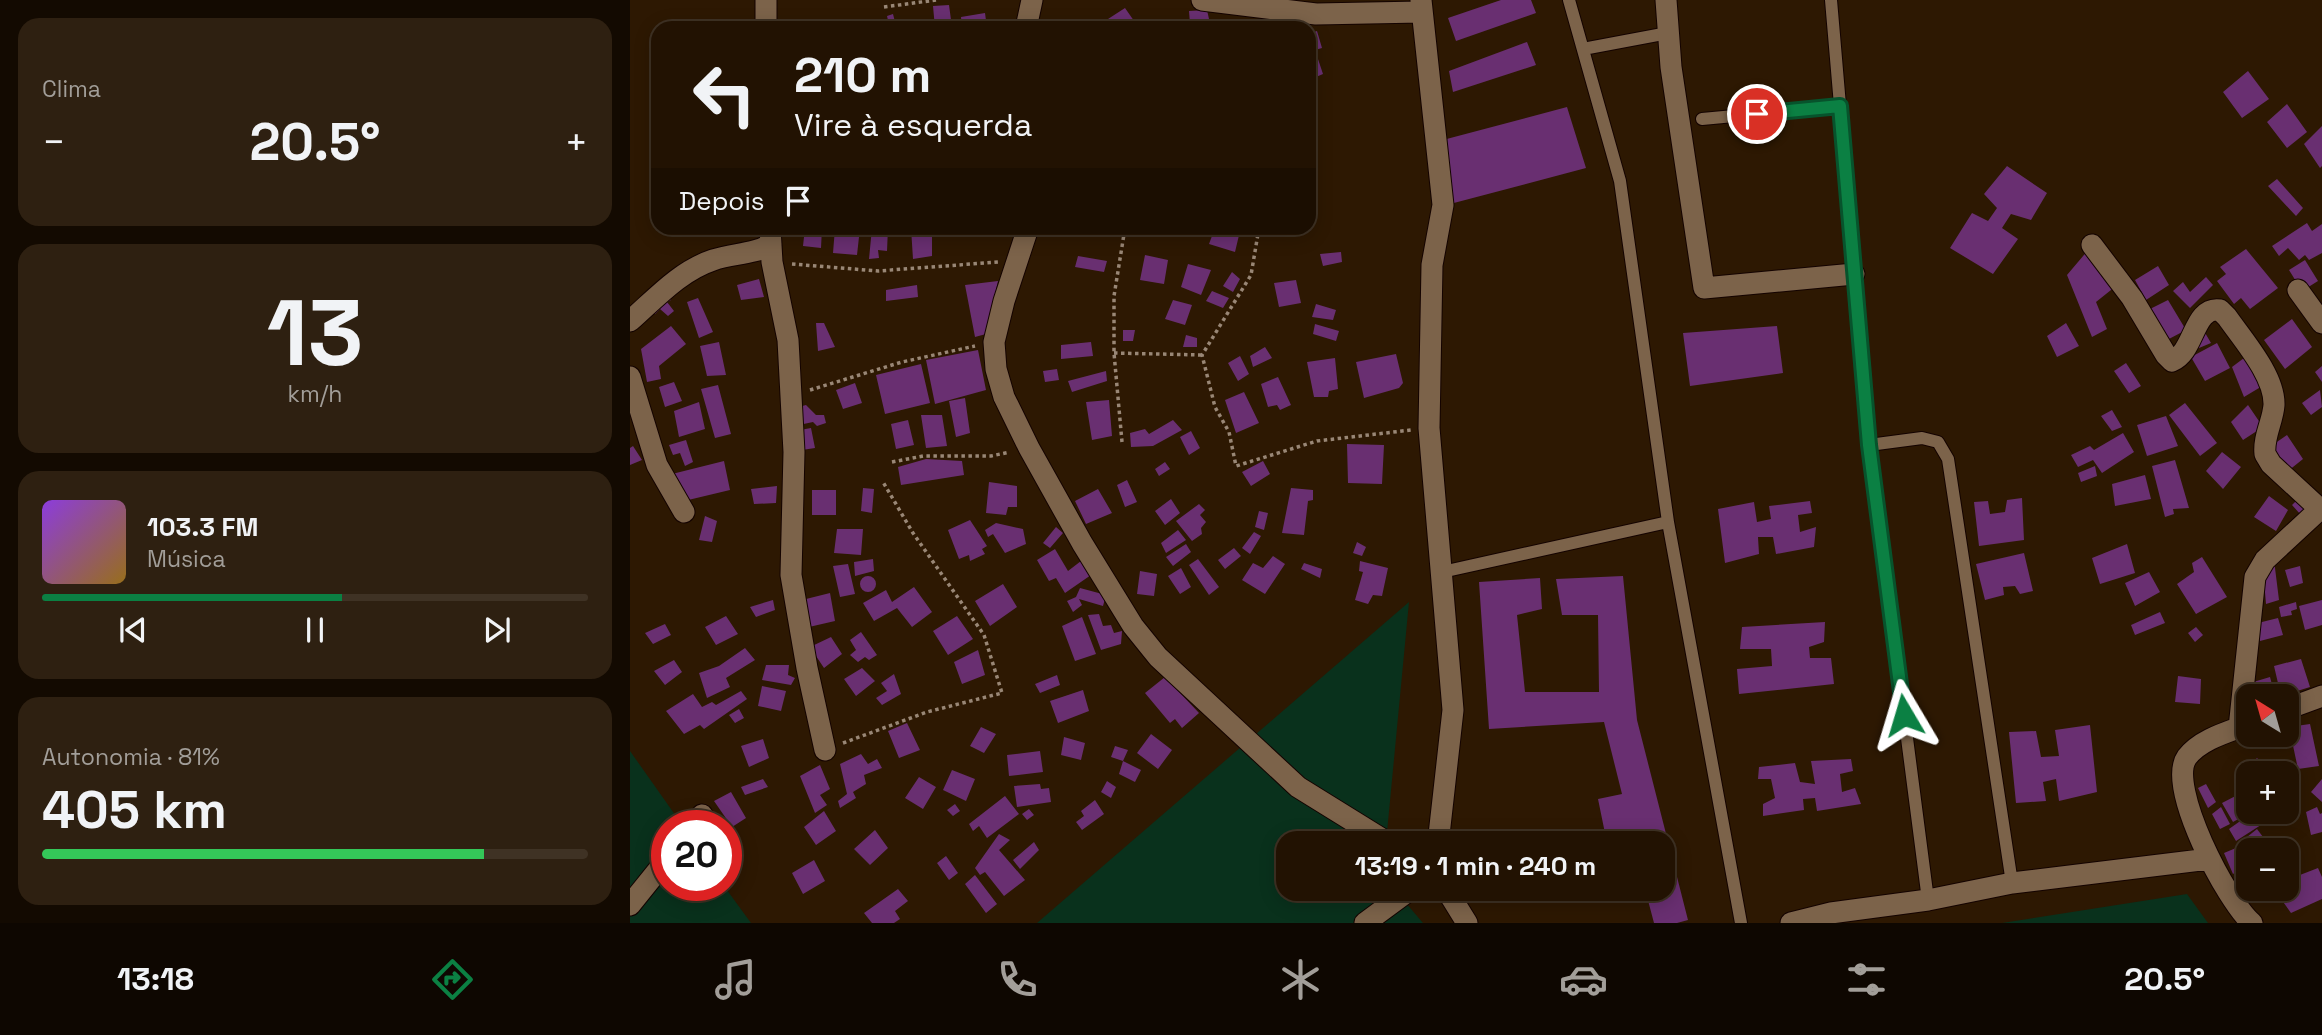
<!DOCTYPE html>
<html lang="pt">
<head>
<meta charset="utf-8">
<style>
  :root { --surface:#221202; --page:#2e2011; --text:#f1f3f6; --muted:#a29e99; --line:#3f3224; --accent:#0b8043 }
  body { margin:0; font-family:"Space Grotesk",sans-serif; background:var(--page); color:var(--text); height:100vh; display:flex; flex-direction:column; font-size:26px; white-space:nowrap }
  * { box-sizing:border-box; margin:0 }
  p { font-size:23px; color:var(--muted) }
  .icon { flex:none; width:38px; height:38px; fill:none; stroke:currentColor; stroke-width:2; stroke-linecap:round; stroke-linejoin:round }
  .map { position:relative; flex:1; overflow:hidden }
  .drawer { display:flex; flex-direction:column; gap:18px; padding:18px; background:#130a01; width:630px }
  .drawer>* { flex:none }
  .banner { position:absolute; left:21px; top:21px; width:665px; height:214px; border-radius:21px; box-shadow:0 4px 18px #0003,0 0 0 2px var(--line); background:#221202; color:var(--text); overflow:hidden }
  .needle { width:46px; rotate:323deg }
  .controls { position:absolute; left:1606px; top:684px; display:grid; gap:14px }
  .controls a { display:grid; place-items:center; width:63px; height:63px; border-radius:14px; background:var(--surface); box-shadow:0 4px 18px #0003,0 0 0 2px var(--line); font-size:35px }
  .speed { position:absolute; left:21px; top:810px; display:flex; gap:14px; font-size:35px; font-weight:700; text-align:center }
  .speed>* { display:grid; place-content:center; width:91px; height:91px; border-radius:50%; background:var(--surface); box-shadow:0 4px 18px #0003,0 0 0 2px var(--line); line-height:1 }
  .speed .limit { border:10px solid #d22; background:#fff; color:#111 }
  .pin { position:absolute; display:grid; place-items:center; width:60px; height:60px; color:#fff; margin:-30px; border:4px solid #fff; border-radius:50%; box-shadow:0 2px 7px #0007 }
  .me { position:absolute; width:77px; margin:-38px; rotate:353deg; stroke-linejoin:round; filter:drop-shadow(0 0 5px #0008) }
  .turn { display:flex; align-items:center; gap:24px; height:147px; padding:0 28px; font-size:32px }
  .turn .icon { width:91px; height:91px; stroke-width:2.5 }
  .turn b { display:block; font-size:49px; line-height:60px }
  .then { display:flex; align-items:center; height:66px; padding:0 28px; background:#0003; gap:14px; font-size:26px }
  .big { font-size:52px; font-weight:800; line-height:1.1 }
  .drawer .widget { flex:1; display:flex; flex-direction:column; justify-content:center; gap:10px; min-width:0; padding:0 24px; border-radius:21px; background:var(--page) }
  .drawer .dial { align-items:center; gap:0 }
  .dial b { font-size:91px; line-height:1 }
  .song { display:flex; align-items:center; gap:21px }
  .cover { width:84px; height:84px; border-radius:10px; background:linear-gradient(135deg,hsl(270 70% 55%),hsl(40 70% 35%)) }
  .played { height:7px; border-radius:4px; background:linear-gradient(90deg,var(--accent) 55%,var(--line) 55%) }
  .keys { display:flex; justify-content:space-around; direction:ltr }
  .heat { display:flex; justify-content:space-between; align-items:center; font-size:38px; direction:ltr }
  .charge { height:10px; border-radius:5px; background:linear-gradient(90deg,#34c759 81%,var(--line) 0) }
  .trip { position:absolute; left:646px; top:831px; width:399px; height:70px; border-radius:21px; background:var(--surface); box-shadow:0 4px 18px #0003,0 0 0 2px var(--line); font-weight:800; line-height:70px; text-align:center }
  .dock { display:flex; height:112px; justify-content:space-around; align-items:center; background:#0e0701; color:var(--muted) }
  .dock .icon { width:49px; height:49px }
  .dock .selected { color:var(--accent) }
  .dock b { font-size:32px; color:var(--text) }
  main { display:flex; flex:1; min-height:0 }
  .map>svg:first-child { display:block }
  .green { fill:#09311c }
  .building { fill:#692f71 }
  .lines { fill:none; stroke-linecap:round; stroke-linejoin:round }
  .lane-casing { stroke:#140300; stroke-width:14 }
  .street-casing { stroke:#140300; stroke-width:23 }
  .path { stroke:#998776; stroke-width:3.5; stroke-dasharray:3.5 3.5; stroke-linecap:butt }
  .lane { stroke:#7c634a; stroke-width:12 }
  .street { stroke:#7c634a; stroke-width:21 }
  .route-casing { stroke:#07532c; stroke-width:18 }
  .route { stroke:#0b8043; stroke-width:12 }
</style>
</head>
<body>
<main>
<section class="drawer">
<div class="widget"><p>Clima</p>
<div class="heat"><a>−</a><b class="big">20.5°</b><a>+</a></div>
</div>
<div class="widget dial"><b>13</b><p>km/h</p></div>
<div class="widget">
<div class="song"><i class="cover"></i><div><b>103.3 FM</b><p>Música</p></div></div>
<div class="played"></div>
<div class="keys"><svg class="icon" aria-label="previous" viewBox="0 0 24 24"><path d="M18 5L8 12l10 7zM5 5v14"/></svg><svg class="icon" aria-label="pause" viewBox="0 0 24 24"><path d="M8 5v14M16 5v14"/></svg><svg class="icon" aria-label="next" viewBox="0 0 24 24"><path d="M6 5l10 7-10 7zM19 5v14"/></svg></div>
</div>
<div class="widget"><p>Autonomia · 81%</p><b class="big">405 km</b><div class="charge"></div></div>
</section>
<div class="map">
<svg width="1692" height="923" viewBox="0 0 1692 923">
  <rect width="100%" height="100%" fill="#2d1802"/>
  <path class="green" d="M779 602 756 843 658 844V889H764L793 923H407Z
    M0 751 53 826H37V886H94L121 923H0Z
    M1557 894 1578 923H1372Z"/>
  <path class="building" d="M871 0H901L906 13 826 41 818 18Z
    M319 5 322 27 305 28 303 6Z
    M495 8 509 28H484L478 19Z
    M577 10 581 28H571L570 23 560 24 559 11Z
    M355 13 357 28H332L331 17Z
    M263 14 265 22 259 25 257 16Z
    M687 31 692 48 685 50 693 74 679 80V34Z
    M897 42 906 65 823 92 819 71Z
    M1618 71 1639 99 1612 118 1593 92Z
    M1657 104 1677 132 1657 148 1637 122Z
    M937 107 956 168 820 204 809 141Z
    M1692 126V166L1690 168 1674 144Z
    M1377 166 1417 193 1401 220 1381 214 1372 228 1388 239 1363 274 1320 248 1342 213 1358 221 1367 208 1354 194Z
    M1647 179 1673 208 1666 216 1638 186Z
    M1677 223 1682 231 1692 224V253L1679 260 1675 255 1669 260 1658 248 1649 256 1642 246Z
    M175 228H192L191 248 173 246Z
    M205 228H230L227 255 203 253Z
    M242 228H258L257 251 248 250 249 258 239 259Z
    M281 228H302V256L283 259Z
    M502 228H557L558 231 502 234Z
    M585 228 610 231 605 252 579 244Z
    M1459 249 1486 286 1466 302 1477 329 1462 337 1437 275Z
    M1616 249 1648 288 1620 309 1611 298 1604 304 1587 281 1596 274 1590 267Z
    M711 252 712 262 693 266 690 254Z
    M515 255 538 260 534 284 510 280Z
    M448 256 477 261 474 272 445 267Z
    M1675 260 1688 281 1672 291 1659 270Z
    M558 264 581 270 571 295 551 287Z
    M1528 266 1539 285 1516 300 1505 280Z
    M602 272 610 279 603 292 593 286Z
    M1576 277 1583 285 1560 308 1543 291 1553 282 1560 292Z
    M129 279 134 297 111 300 107 285Z
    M666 280 671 303 649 307 644 283Z
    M368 281 356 334 345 337 335 285Z
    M287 285 288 297 256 301V290Z
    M582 291 599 298 593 308 576 301Z
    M37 292 41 300 37 302 44 311 38 316 30 309 25 314 19 309Z
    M68 298 83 332 69 338 57 302Z
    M543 300 562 305 555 325 535 319Z
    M1538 300 1556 330 1537 340 1520 309Z
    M686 304 706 310 703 320 682 317Z
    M1662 319 1682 347 1655 369 1634 340Z
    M186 323H194L205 347 188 351Z
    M1436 323 1449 346 1427 357 1417 336Z
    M685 324 709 331 706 341 683 334Z
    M41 326 56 344 29 366 31 379 17 382 11 349Z
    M1147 326 1153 373 1060 386 1053 333Z
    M493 330H505L503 341H493Z
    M1574 331 1581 343 1569 348 1564 338Z
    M556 335 567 338V347H553Z
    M89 342 96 375 77 376 70 346Z
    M461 342 463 356 431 359V345Z
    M1587 343 1600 368 1575 381 1561 357Z
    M635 347 642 358 623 367 620 356Z
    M348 350 356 390 305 404 296 360Z
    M766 354 773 383 769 388 734 398 726 362Z
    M1618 355 1634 385 1614 397 1602 367Z
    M610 356 619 374 608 381 598 363Z
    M705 358 708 389 699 391 698 397H684L677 362Z
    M1496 363 1511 386 1499 393 1484 371Z
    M291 364 300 403 255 414 246 375Z
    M1692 366V382L1685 372Z
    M427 369 429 380 415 382 413 371Z
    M476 371 477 381 442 392 438 381Z
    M648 377 661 405 650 410 647 405 638 407 631 384Z
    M44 382 52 401 35 407 29 387Z
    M225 383 232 403 213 409 206 390Z
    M88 385 101 434 85 438 71 389Z
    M1690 390 1692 407 1681 415 1672 403Z
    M614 392 629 423 606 433 595 400Z
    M335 398 340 433 326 437 319 401Z
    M479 400 482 436 462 440 456 402Z
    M69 402 75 429 49 437 44 411Z
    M1555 403 1587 443 1570 456 1539 415Z
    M176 405 186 415H194L196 423 187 426 183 422 169 425 165 408Z
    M1618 405 1633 427 1613 440 1601 422Z
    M1482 410 1492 427 1482 431 1471 416Z
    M291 415H312L317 446 296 448Z
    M1536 416 1548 446 1517 456 1507 425Z
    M278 420 284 445 266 449 261 424Z
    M543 420 552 430 523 446 501 447 500 433 515 429 519 434Z
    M181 428 185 448 172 450 170 430Z
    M561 431 570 448 559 455 550 437Z
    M1493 433 1504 452 1472 473 1463 460 1448 467 1441 455 1460 446 1464 450Z
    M1657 435 1673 459 1658 471 1641 446Z
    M56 440 63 462 55 466 50 453 43 455 39 445Z
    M717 444 754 445 752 484 718 483Z
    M3 446 12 460 0 465V448Z
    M1592 452 1611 467 1593 489 1576 471Z
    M296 459 332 461 334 475 271 485 268 467Z
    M1545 460 1559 508 1543 509 1544 514 1535 517 1522 466Z
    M94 461 100 490 54 501 38 475Z
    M633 461 640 474 621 486 612 472Z
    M535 462 540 469 529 476 525 469Z
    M1465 466 1467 476 1451 482 1448 473Z
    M1515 475 1521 499 1485 506 1482 484Z
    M497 480 507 502 495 507 487 485Z
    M359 482 387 486V507H378L376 515 356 513Z
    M147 486 146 503 124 504 121 489Z
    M233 488 244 489 242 513 231 511Z
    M661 488 683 490V500L678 501 674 535 652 533Z
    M468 489 482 513 456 524 445 501Z
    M182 490H206V515H182Z
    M1639 496 1658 510 1646 531 1624 517Z
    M1392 498 1394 540 1349 546 1344 502 1358 501 1360 514 1375 512 1377 500Z
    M541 499 550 513 535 525 525 511Z
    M1668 499 1677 509 1671 515 1662 505Z
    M1180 501 1182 513 1168 515 1170 532 1186 527 1184 547 1146 554 1143 537H1128L1129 554 1095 563 1088 509 1124 502 1127 522 1141 519 1139 506Z
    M569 504 575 510 570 515 576 522 571 528 572 534 562 541 546 521Z
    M629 511 638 513 634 530 625 527Z
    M75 516 87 521 82 542 69 540Z
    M340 520 357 546 352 549 355 554 340 561 339 555 329 559 318 530Z
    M366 523 393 529 396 544 375 553 363 534 358 537 355 530Z
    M426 527 433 533 420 548 413 543Z
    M207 529H233L231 555 204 553Z
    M548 530 556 540 536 553 531 543Z
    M624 532 631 536 620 554 612 548Z
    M727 542 736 547 732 556 723 553Z
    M556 544 561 552 543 566 536 557Z
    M1497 544 1505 573 1470 584 1462 558Z
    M604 548 611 556 595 569 588 560Z
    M425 549 438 571 451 561 461 575 435 593 426 578 419 581 407 560Z
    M1394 553 1403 591 1390 594 1385 586 1373 587 1374 595 1355 600 1346 564Z
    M643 556 655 564 635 594 612 580 623 563 633 568Z
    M1572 557 1597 597 1566 614 1547 584 1564 572 1562 563Z
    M243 559 244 571 225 576 224 562Z
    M568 559 589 587 579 595 559 565Z
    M1644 560 1649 600 1636 604 1633 569Z
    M730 561 758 568 752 596 743 595 738 604 725 600 733 572 729 571Z
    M674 563 692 569 690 578 671 569Z
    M218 564 225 594 210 597 203 566Z
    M1670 566 1673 583 1660 587 1655 570Z
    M551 568 561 587 550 594 538 576Z
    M510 571 527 574 524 596 507 594Z
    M1519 572 1530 592 1505 606 1495 583Z
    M230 584a8 8 0 1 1 16 0a8 8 0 1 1-16 0Z
    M993 576 1007 720 1058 920 1047 923H1024L1015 889H1032V844H1003L1001 834 977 843 968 799 992 794 974 722 859 729 849 582 910 578 912 609 887 615 895 692H969L968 615H932L926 579Z
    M373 584 387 607 360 626 345 601Z
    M284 587 302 612 282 627 267 608 244 621 233 603 256 590 262 602Z
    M450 588 476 595 473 606 449 599 452 605 443 612 437 601 446 597Z
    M200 593 205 621 179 627 172 600Z
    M143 600 145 610 126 617 120 607Z
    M1692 600V625L1675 630 1669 606Z
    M1666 602 1667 609 1661 611 1662 615 1651 617 1649 607Z
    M1530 612 1535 623 1505 635 1501 625Z
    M469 614 473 626 481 625 484 633 492 631 491 644 471 650 458 615Z
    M96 616 108 634 86 645 75 627Z
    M327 616 343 639 318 655 303 631Z
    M452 617 466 654 445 661 432 626Z
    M1648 618 1653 635 1630 641 1628 623Z
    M1195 622 1194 642 1179 647 1180 658H1201L1204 684 1109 694 1107 669 1142 666 1141 649H1110L1112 627Z
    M35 624 41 635 23 644 15 633Z
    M1566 627 1573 635 1565 642 1558 633Z
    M231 632 247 655 239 660 235 657 228 662 220 655 226 650 220 640Z
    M201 637 212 654 194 668 180 647Z
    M115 648 125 660 96 678 100 687 77 698 69 673 89 666Z
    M348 650 355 675 332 684 324 662Z
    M1671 659 1680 687 1651 696 1644 666Z
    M44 660 52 672 35 685 24 671Z
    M136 665H159L158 675 165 678 161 685 132 680Z
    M232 668 245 681 226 696 214 679Z
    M264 674 271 694 252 705 246 698 257 691 251 683Z
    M427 675 430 685 410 693 405 684Z
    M1548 676 1571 679 1570 704 1545 702Z
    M535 677 569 713 552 728 545 719 540 723 515 693Z
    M1640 677 1645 696H1623L1620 683Z
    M132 686 156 691 151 711 128 706Z
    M453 690 459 711 428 723 420 701Z
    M111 691 117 699 74 729 70 725 54 734 36 711 63 694 72 707 82 702 86 705Z
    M109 709 114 718 105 723 99 715Z
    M277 723 290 750 269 758 258 731Z
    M1680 724 1689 766 1668 769 1659 727Z
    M1460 725 1467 792 1429 801 1426 779 1413 782 1416 801 1386 803 1379 732 1406 731 1411 757 1429 756 1425 730Z
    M351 727 366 734 354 753 340 746Z
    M521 734 542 750 528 769 507 753Z
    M434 737 455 743 451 760 431 755Z
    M133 739 139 758 119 767 111 746Z
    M485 746 498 750 493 761 481 757Z
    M410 751 413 772 379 776 377 755Z
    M231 754 238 764 247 759 252 768 234 775 236 784 223 792 226 798 210 808 208 801 217 794 210 764Z
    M1627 758 1642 774H1619V782L1611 775Z
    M1221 759 1223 771 1210 774 1212 792 1225 788 1231 804 1187 811 1185 798 1173 799 1174 810 1133 816V804L1145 798 1141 779H1128L1129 767 1165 763 1170 782 1185 784 1181 761Z
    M493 761 511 770 505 782 489 774Z
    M190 765 200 789 190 795 197 805 185 813 170 776Z
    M322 770 345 779 336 801 313 790Z
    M289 777 306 787 293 809 275 798Z
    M133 779 138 787 115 795 111 787Z
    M1692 779V802L1681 792Z
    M477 781 486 787 481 798 471 792Z
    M410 784 411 789 419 788 421 802 387 807 384 786Z
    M1576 784 1586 802 1578 808 1568 788Z
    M1619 789V813L1603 822 1592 803Z
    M101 792 116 818 102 827 84 801Z
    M375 796 389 814 357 838 349 826 343 831 339 824Z
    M465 800 474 814 452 830 446 822 454 816 451 811Z
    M325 804 330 811 323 816 317 810Z
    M1591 807 1600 824 1590 829 1582 814Z
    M1687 807 1690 814 1692 813V832L1681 835 1676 812Z
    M399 809 404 815 397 820 392 814Z
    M194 811 206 831 186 845 174 827Z
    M1623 812H1628L1634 823 1606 841 1599 829Z
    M1635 812H1652L1639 819Z
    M1627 829 1639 845 1630 850H1619V857L1616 859 1607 845Z
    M245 830 258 848 240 865 224 849Z
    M369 834 380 840 369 850 395 880 374 896 355 872 350 875 345 868Z
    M404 842 409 850 390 869 383 860Z
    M1606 848 1615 866 1603 874 1594 853Z
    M316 856 328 873 319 880 307 863Z
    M184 860 195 881 173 894 162 873Z
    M1688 868 1692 877V899L1661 913 1644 889H1657V880Z
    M345 875 367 904 356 913 335 884Z
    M1619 878V889H1631L1612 899 1604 888Z
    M268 889 278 901 265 911 270 919 264 923H242L234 913Z"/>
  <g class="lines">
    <g class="lane-casing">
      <path id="lane" d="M939 0 990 181 1038 522 1111 923
        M1201 0 1239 445 1298 900
        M953 49 1038 33
        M1072 119 1210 106
        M1239 445 1292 438 1308 442 1318 459 1382 883
        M812 572 1038 522"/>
    </g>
    <g class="street-casing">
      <path id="street" d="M136 0V28
        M572 0 686 14 791 12
        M791 0 813 205 802 265 799 428 823 710 808 844
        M1036 0 1041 67 1074 288 1224 274
        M396 28 402 0
        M140 228 142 262 158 340 164 452 161 575 177 668 195 750
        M398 228 374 301 364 342 366 369 374 397 399 448 452 543 503 626 528 657 668 787 760 844
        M1462 245 1502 298 1536 355 1542 361C1565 352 1563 306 1590 310L1597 317C1613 340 1645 376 1644 405 1643 421 1633 437 1635 454L1641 464 1692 511
        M1668 290 1692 323
        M0 321C26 298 50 271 83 260 103 253 123 255 141 244
        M0 377 27 465 54 512
        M1657 709 1692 696
        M1619 724C1598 732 1571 739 1557 757 1536 786 1597 902 1622 923
        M1609 728 1625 577 1635 560 1690 509
        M63 826 72 815
        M816 889 837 923
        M0 905 37 859
        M735 923 781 889
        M1161 923 1201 913 1298 900 1382 883 1579 859"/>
    </g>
    <path class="path" d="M254 7 306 0
      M629 228 621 275 572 355 585 407 599 432 606 466 687 441 781 430
      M162 264 248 271 368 262
      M484 353 572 355
      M180 390 272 362 345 346
      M492 442 484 353V296L495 228
      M262 462 293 456H361L380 452
      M213 743 297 712 372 693 354 635 283 533 253 482"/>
    <use href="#lane" class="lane"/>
    <use href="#street" class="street"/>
  </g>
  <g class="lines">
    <g class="route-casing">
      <path id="route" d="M1127 114 1210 106 1239 445 1274 715"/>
    </g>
    <use href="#route" class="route"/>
  </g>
</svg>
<div class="controls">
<a><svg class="needle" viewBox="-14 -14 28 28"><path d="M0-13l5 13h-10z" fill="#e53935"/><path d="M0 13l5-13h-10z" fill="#a29e99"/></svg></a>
<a>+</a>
<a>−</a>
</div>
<div class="speed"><div class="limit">20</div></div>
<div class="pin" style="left:1127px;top:114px;background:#d93025"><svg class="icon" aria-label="arrive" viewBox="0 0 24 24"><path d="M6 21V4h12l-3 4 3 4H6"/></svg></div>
<svg class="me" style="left:1274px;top:715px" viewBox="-20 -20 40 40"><path d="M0-17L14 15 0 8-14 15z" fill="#0b8043" stroke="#fff" stroke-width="4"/></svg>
<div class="trip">13:19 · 1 min · 240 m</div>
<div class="banner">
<div class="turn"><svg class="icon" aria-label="left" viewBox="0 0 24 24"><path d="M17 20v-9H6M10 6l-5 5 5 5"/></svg><div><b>210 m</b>Vire à esquerda</div></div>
<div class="then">Depois<svg class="icon" aria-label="arrive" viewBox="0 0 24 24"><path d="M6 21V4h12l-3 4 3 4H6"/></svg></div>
</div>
</div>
</main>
<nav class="dock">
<b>13:18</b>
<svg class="icon selected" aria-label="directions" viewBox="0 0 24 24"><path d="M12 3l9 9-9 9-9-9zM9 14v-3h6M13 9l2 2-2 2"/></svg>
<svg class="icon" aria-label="music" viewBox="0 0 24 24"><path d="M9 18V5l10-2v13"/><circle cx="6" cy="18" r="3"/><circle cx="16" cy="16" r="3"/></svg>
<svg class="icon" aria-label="phone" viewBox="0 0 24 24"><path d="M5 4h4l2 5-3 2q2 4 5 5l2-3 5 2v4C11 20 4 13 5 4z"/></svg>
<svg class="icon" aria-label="climate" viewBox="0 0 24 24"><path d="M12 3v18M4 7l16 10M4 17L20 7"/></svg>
<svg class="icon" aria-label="car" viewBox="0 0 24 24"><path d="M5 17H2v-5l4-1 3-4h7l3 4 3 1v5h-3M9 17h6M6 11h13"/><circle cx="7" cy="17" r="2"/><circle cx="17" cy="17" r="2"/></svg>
<svg class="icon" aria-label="filters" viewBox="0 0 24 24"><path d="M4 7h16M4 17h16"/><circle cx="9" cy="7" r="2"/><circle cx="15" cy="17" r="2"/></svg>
<b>20.5°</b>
</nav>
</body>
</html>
